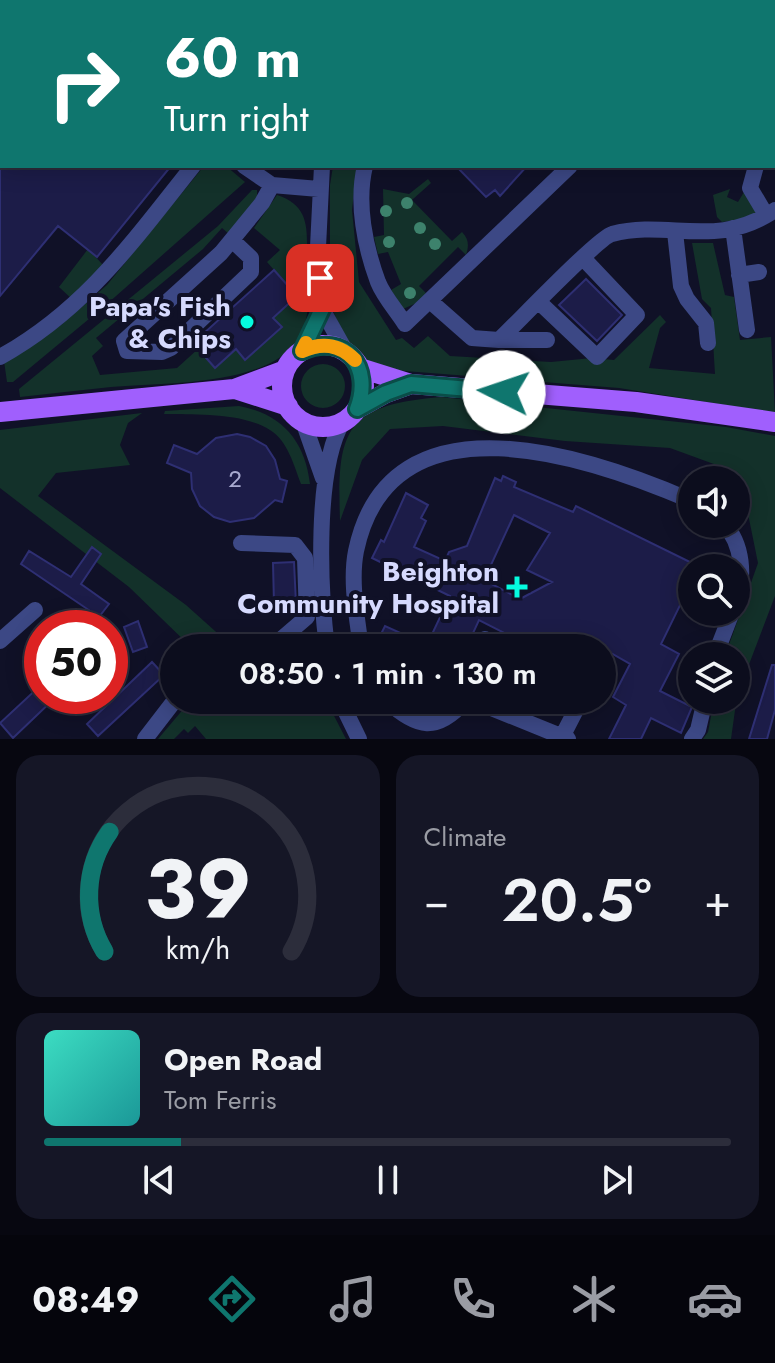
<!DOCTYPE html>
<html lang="en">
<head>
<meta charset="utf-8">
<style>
  :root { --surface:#0c0d1d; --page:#151626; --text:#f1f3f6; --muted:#9a9ca4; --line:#2c2d3b; --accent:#0f766e }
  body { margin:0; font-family:Jost,sans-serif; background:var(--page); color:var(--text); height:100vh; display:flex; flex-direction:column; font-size:30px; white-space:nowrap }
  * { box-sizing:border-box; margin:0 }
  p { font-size:26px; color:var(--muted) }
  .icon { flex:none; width:44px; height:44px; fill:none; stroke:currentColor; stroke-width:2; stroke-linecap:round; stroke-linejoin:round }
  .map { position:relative; height:739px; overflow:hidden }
  .side { display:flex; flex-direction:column; gap:16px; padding:16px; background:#070710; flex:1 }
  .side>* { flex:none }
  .top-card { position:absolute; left:0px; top:0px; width:776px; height:168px; box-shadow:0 4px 20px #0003,0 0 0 2px var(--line); background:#0f766e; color:#fff; overflow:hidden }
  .fabs { position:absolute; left:678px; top:466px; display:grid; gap:16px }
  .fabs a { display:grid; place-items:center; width:72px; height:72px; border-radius:50%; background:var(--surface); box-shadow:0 4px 20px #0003,0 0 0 2px var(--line); font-size:40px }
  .speed { position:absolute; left:24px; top:610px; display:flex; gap:16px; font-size:40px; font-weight:700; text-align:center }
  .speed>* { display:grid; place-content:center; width:104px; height:104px; border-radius:50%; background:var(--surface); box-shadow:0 4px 20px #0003,0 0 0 2px var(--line); line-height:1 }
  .speed .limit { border:12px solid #d22; background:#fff; color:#111 }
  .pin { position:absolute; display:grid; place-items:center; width:68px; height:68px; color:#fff; margin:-34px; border-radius:16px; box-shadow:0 4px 12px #0006 }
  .me { position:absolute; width:88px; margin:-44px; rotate:274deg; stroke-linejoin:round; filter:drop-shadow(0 0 6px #0008) }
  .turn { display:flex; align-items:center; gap:28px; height:168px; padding:0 32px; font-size:36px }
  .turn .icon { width:104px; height:104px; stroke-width:2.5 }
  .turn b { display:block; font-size:56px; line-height:68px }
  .big { font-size:60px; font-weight:600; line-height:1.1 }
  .side .widget { flex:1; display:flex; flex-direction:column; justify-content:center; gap:12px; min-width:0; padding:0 28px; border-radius:24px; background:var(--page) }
  .side .dial { align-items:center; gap:0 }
  .dial svg { height:208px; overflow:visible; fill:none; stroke:var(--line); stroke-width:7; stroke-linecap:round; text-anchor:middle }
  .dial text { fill:var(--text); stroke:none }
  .song { display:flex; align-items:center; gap:24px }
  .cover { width:96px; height:96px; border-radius:12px; background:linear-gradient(135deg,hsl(170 70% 55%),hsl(180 70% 35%)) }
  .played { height:8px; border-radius:4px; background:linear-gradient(90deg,var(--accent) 20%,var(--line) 20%) }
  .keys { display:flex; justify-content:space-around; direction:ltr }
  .heat { display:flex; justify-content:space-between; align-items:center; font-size:44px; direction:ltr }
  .side .tiles { flex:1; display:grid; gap:16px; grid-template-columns:1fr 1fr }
  .widget:last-child { grid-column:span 2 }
  .trip { position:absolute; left:160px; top:634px; width:456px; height:80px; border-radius:40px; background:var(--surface); box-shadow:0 4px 20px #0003,0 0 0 2px var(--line); font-weight:600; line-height:80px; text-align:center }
  .tabs { display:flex; height:128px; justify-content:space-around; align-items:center; background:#05050c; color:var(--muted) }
  .tabs .icon { width:56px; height:56px }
  .tabs .current { color:var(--accent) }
  .tabs b { font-size:36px; color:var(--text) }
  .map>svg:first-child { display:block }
  .green { fill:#13312a }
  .building { fill:#1c1c48; stroke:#2e2f73; stroke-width:2; fill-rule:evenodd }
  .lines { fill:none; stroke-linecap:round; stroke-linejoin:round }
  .minor { stroke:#3c4885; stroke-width:16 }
  .major { stroke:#a05ffd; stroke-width:20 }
  .tree { fill:#3d826c }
  .route-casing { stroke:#0a4d48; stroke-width:20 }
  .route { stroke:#0f766e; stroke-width:14 }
  .slow { stroke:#f59e0b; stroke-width:14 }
  .poi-dot { fill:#05fce0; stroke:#101127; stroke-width:3 }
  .labels { text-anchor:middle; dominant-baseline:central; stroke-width:8; stroke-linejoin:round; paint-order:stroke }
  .number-label { font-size:24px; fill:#a8aad0 }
  .poi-label { font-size:28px; font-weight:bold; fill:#d6dafe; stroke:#101127; text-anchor:end }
</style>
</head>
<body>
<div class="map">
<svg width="775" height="739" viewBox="0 0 775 739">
  <rect width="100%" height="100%" fill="#101127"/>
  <path class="green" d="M204 166H226L245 182 107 304 13 382H7L4 361 61 325 107 285Z
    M333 166H357L352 210 359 282 396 340 402 338 414 348 428 336 450 356 551 362 592 358 614 360 660 315 666 322 660 328 649 368 715 374 711 308 702 299 692 243H713L725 295 734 297 740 340 771 337 775 413 619 388 392 370C384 367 374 365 367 361 350 350 336 321 330 302V185Z
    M428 179 431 183 412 200 452 241 462 232C469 239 469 246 466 255L458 247 419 286 426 293 421 301 403 309 391 290 401 284 388 252 378 254 374 237 384 235 383 189 409 194Z
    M730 189 727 197 738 202 744 192 756 212 750 218 722 222 717 217 713 195Z
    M252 190H257V198L229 234 222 228 203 249 96 338 103 346 92 356 100 375 177 368 198 349 215 367 236 349 246 359 281 328 273 317 297 296 267 262 280 250 254 228 277 195C310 206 307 228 307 259 308 287 314 323 292 347 257 386 160 383 111 387 80 390 50 394 20 397L19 389 218 226Z
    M88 249 105 267 74 301 59 287Z
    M301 386a22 22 0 1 1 44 0a22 22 0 1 1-44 0Z
    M441 397 726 427 775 436V596L737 696 731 739H703L708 732 714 700H736V656H725L758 563 747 509 736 491V480H729L722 467 670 448 565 441 443 426 390 429 362 460 340 521C337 431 344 405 441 397Z
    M239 406C282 414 305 441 310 484H301C294 466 288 441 270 430 241 412 196 415 164 414L165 411Z
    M142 413 128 423 120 445 130 465 56 473 38 496 186 605 234 648H192L129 587 0 488V430Z
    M191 700H322L330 708 346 739H206L195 726 188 733 184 729 174 739H158Z"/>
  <path class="building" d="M0 166H171L97 257 58 226 0 296Z
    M456 166H527L500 196 495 190 486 197Z
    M274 270 297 296 273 318 282 327 245 360 236 349 215 368 193 343Z
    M586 279 622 315 597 341 559 305Z
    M237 434 250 437 266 446 275 460 280 479 287 481 282 502 275 500 254 518 230 522 214 517 200 506 192 489 191 473 167 463 174 445 197 454 216 438Z
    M503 476 516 482 514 487 573 512 576 506 696 565 692 568V601L684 597 661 644 679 654 660 691 692 707 681 733 651 718 641 739H609L626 705 613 697 630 664 602 648H514L518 640 479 620 468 644 462 642 459 648H374L385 626 427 645 450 596 372 558 381 540 384 542 406 493 428 505 421 518 426 521 414 547 445 561 449 552 467 546 495 478 501 481ZM514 515 550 533 527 570 552 582 520 599 484 580Z
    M92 547 101 554 81 584 109 604 99 617 21 564 29 551 71 577Z
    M294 562 296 604H274L273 563Z
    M138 621 147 647 133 652 124 627Z
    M152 662 164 675 98 736 87 724Z
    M772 665H775V710L767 739H749Z
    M42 684V696H57L13 738 0 723Z"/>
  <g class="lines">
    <path class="minor" d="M200 0 202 2
      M259 0 261 2
      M735 0 737 2
      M51 2 52 0
      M147 2V0
      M319 2 320 0
      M414 2 417 0
      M762 2 765 0
      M774 13H775
      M774 60H775
      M774 140 775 139
      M244 166 272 185 319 189
      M322 166 318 247 322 309 346 352
      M365 166C356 203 365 247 378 282 384 297 397 311 405 324L570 166
      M756 166 750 188 766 215
      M733 228 747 330
      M675 232 681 286 687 299 706 323 708 343
      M232 240 251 258V272L171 348 162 352 127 351 124 341 221 253 262 203 272 185
      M739 275 759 272
      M430 301 472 338 499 340C516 324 599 237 612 234 669 219 716 250 775 210
      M539 302 597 357 637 315 583 258
      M499 340H547
      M302 351 322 309
      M0 357C85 310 134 240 193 166
      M303 421 323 478
      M724 524C743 544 745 577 736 602
      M241 543 295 545 305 558 307 617 271 648
      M485 639 489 648
      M0 641 35 610
      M327 648C320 592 314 469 343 421
      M361 648C357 617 350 581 356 551 390 388 590 457 692 501
      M715 656 732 612
      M340 700 359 739
      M386 700C417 729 437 733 466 700
      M481 700 489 707 568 739
      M563 735 581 700
      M145 739 175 700
      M692 739 698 730 705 700"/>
    <path class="major" d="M282 386a41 41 0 1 1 82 0a41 41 0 1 1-82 0Z
      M360 368 411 384 636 402 775 422
      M235 389 288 406
      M357 409 386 393 411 384
      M0 412 234 389 285 370"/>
  </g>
  <g class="tree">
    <circle cx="407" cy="203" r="6"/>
    <circle cx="386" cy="211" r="6"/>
    <circle cx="420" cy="228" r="6"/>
    <circle cx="389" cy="242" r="6"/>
    <circle cx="435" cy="244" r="6"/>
    <circle cx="410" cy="293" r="6"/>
  </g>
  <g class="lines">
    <g class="route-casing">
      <path id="route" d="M320 278 322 309 302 351C346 332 373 367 357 409L386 393 411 384 504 392"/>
    </g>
    <use href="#route" class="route"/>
    <path class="slow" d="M306 343 302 351C322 342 339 344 355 360"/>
  </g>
  <g class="poi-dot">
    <circle cx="247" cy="322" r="8"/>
    <path d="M513 575h8v8h8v8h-8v8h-8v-8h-8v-8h8z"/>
  </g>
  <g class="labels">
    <g class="number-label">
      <text x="235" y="478">2</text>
    </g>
    <g class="poi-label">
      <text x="231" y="306">Papa's Fish<tspan x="231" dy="32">&amp; Chips</tspan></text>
      <text x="499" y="571">Beighton<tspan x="499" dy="32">Community Hospital</tspan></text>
    </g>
  </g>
</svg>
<div class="fabs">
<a><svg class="icon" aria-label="sound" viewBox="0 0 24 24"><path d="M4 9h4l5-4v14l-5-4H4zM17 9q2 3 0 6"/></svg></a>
<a><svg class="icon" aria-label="search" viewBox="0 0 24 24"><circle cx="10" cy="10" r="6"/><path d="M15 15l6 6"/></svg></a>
<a><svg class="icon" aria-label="layers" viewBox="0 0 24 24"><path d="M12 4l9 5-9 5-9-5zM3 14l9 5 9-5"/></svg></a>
</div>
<div class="speed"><div class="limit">50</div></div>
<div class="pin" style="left:320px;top:278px;background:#d93025"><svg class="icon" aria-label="arrive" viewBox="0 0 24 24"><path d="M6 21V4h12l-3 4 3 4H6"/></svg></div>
<svg class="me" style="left:504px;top:392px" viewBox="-20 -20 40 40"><circle r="19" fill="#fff"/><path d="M0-13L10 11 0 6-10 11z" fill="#0f766e"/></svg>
<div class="trip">08:50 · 1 min · 130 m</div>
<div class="top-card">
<div class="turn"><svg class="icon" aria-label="right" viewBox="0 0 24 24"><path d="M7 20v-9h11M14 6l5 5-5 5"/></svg><div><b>60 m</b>Turn right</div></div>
</div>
</div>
<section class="side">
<div class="tiles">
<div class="widget dial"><svg viewBox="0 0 100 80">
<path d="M14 69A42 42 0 1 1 86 69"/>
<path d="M14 69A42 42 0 0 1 16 23" stroke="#0f766e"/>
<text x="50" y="56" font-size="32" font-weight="700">39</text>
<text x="50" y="72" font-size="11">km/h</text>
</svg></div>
<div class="widget"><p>Climate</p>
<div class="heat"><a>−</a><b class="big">20.5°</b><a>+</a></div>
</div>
<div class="widget">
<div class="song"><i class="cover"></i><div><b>Open Road</b><p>Tom Ferris</p></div></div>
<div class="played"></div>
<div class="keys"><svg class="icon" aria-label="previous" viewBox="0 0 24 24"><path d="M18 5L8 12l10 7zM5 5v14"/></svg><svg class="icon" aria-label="pause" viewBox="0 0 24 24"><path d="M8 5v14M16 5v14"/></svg><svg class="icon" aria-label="next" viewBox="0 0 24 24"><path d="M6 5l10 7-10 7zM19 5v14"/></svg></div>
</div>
</div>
</section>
<nav class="tabs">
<b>08:49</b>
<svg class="icon current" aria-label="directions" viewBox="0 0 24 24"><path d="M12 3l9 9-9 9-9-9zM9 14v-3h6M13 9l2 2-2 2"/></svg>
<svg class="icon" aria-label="music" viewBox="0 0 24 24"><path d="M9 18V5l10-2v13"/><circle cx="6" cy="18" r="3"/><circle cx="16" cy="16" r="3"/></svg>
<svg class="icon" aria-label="phone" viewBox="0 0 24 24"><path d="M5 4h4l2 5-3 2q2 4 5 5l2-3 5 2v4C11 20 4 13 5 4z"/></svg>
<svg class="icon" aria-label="climate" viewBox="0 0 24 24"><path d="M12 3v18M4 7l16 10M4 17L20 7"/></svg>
<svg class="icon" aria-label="car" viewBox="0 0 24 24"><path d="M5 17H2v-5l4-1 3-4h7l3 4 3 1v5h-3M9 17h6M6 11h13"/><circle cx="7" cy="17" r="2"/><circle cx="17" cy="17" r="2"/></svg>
</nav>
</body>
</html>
